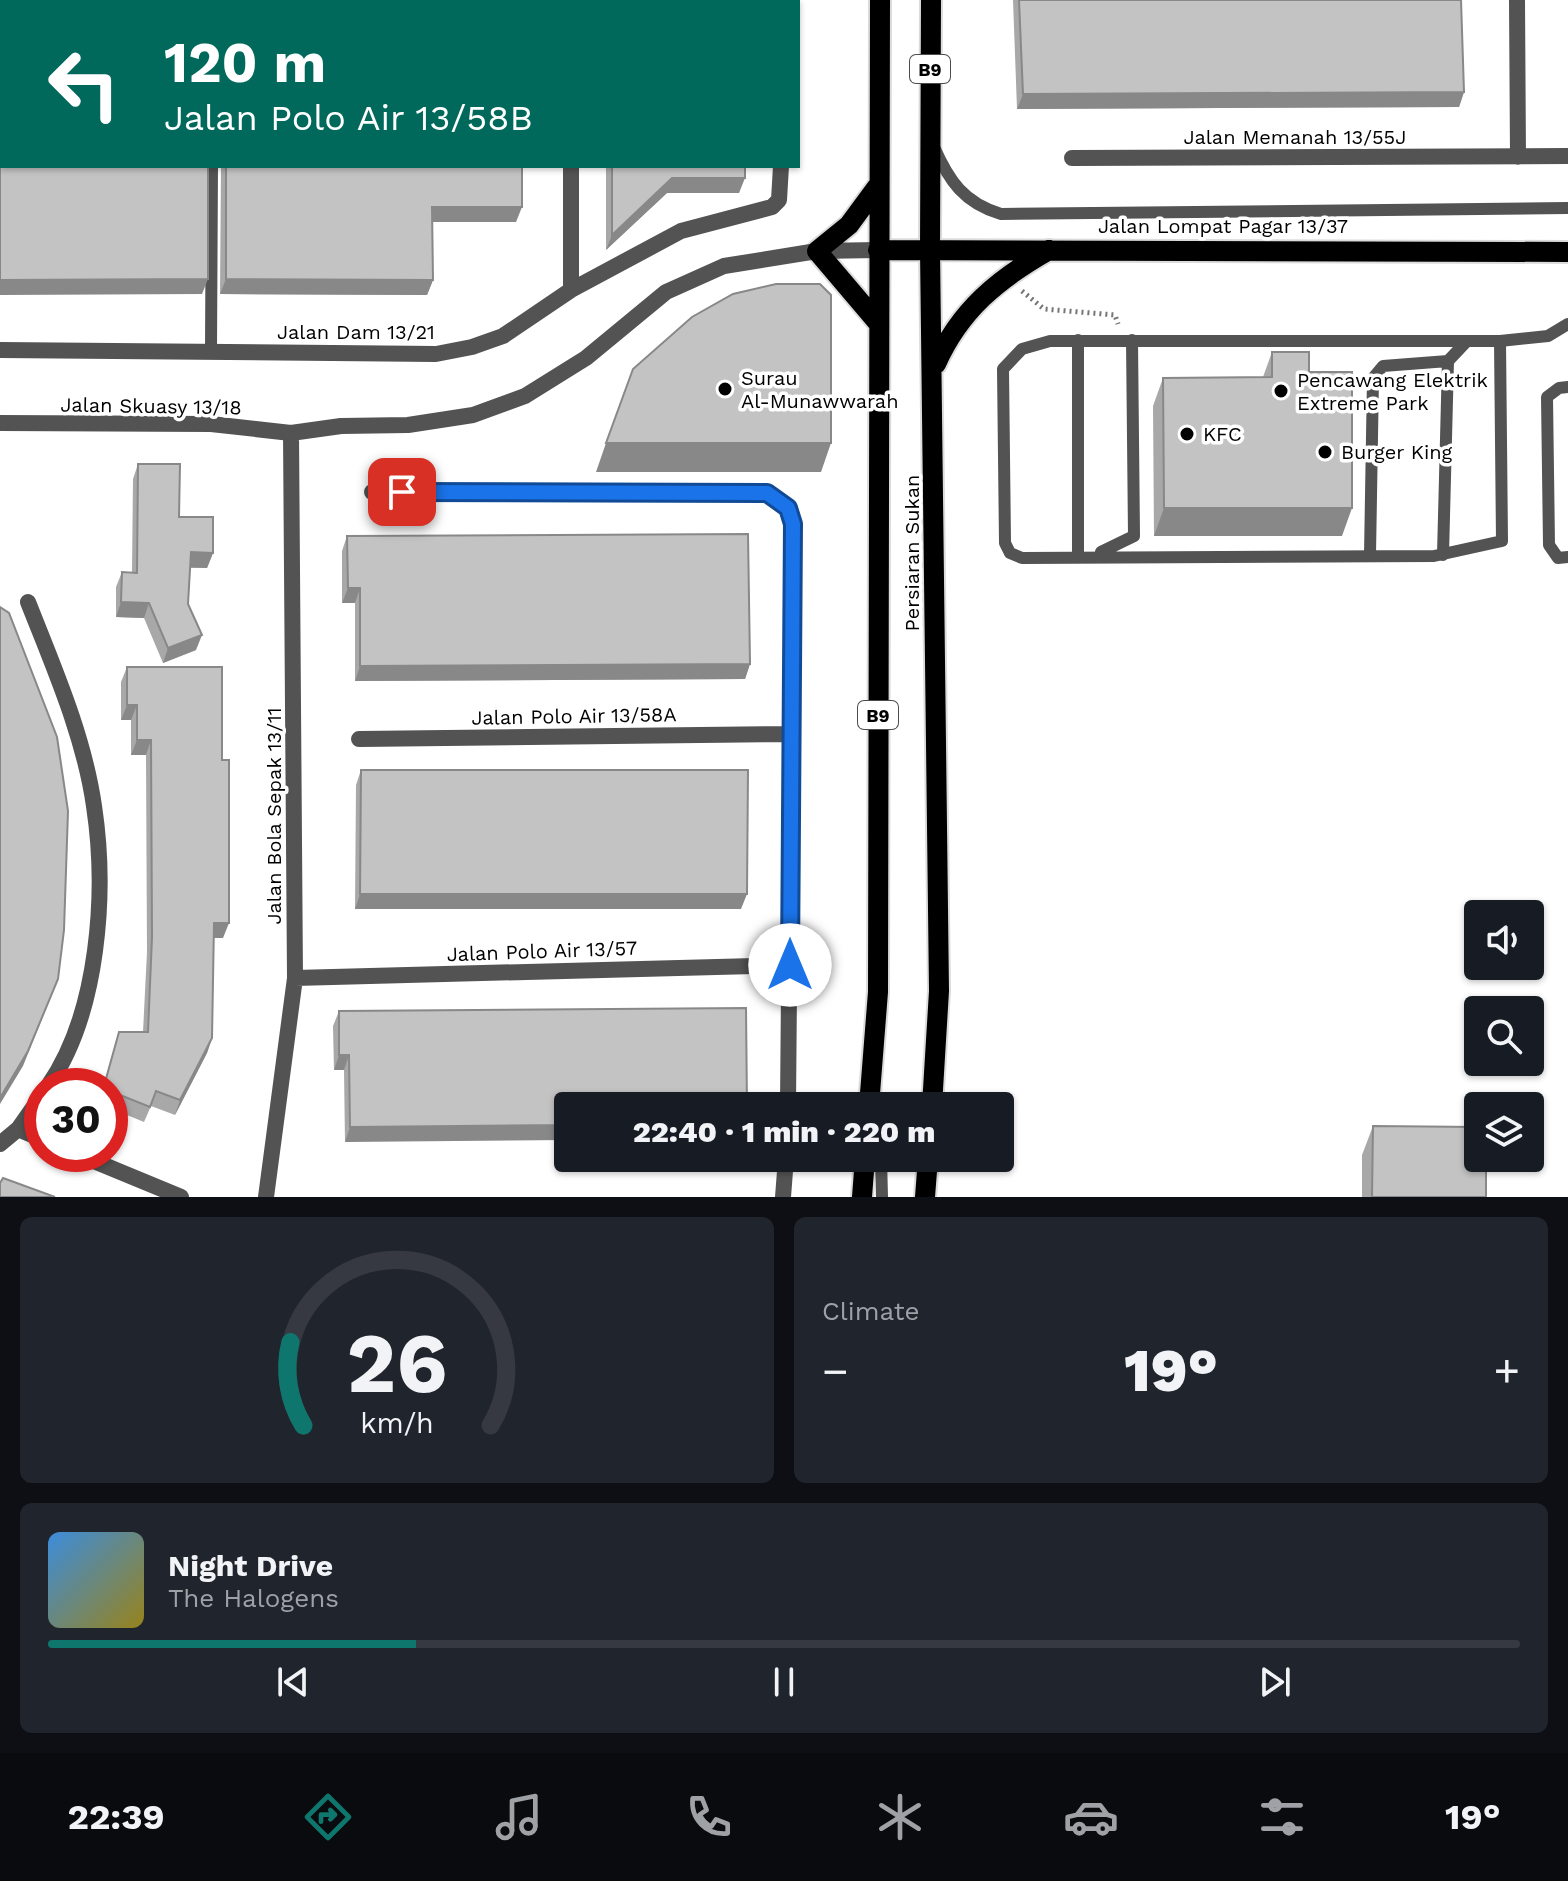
<!DOCTYPE html>
<html lang="en">
<head>
<meta charset="utf-8">
<style>
  :root { --surface:#171b24; --page:#20242c; --text:#f1f3f6; --muted:#9ea1a6; --line:#363941; --accent:#0f766e }
  body { margin:0; font-family:"Work Sans",sans-serif; background:var(--page); color:var(--text); height:100vh; display:flex; flex-direction:column; font-size:30px; white-space:nowrap }
  * { box-sizing:border-box; margin:0 }
  p { font-size:26px; color:var(--muted) }
  .icon { flex:none; width:44px; height:44px; fill:none; stroke:currentColor; stroke-width:2; stroke-linecap:round; stroke-linejoin:round }
  .map { position:relative; height:1197px; overflow:hidden }
  .details { display:flex; flex-direction:column; gap:20px; padding:20px; background:#0d0f14; flex:1 }
  .details>* { flex:none }
  .hud { position:absolute; left:0px; top:0px; width:800px; height:168px; box-shadow:0 2px 6px #0004; background:#00695c; color:#fff; overflow:hidden }
  .controls { position:absolute; left:1464px; top:900px; display:grid; gap:16px }
  .controls a { display:grid; place-items:center; width:80px; height:80px; border-radius:8px; background:var(--surface); box-shadow:0 2px 6px #0004; font-size:40px }
  .speed { position:absolute; left:24px; top:1068px; display:flex; gap:16px; font-size:40px; font-weight:700; text-align:center }
  .speed>* { display:grid; place-content:center; width:104px; height:104px; border-radius:50%; background:var(--surface); box-shadow:0 2px 6px #0004; line-height:1 }
  .speed .limit { border:12px solid #d22; background:#fff; color:#111 }
  .pin { position:absolute; display:grid; place-items:center; width:68px; height:68px; color:#fff; margin:-34px; border-radius:16px; box-shadow:0 4px 12px #0006 }
  .me { position:absolute; width:88px; margin:-44px; rotate:0deg; stroke-linejoin:round; filter:drop-shadow(0 0 6px #0008) }
  .turn { display:flex; align-items:center; gap:28px; height:168px; padding:0 32px; font-size:36px }
  .turn .icon { width:104px; height:104px; stroke-width:2.5 }
  .turn b { display:block; font-size:56px; line-height:68px }
  .big { font-size:60px; font-weight:800; line-height:1.1 }
  .details .widget { flex:1; display:flex; flex-direction:column; justify-content:center; gap:12px; min-width:0; padding:0 28px; border-radius:12px; background:var(--page) }
  .details .dial { align-items:center; gap:0 }
  .dial svg { height:208px; overflow:visible; fill:none; stroke:var(--line); stroke-width:7; stroke-linecap:round; text-anchor:middle }
  .dial text { fill:var(--text); stroke:none }
  .song { display:flex; align-items:center; gap:24px }
  .cover { width:96px; height:96px; border-radius:12px; background:linear-gradient(135deg,hsl(210 70% 55%),hsl(50 70% 35%)) }
  .played { height:8px; border-radius:4px; background:linear-gradient(90deg,var(--accent) 25%,var(--line) 25%) }
  .keys { display:flex; justify-content:space-around; direction:ltr }
  .heat { display:flex; justify-content:space-between; align-items:center; font-size:44px; direction:ltr }
  .details .tiles { flex:1; display:grid; gap:20px; grid-template-columns:1fr 1fr }
  .widget:last-child { grid-column:span 2 }
  .trip { position:absolute; left:554px; top:1092px; width:460px; height:80px; border-radius:8px; background:var(--surface); box-shadow:0 2px 6px #0004; font-weight:800; line-height:80px; text-align:center }
  .dock { display:flex; height:128px; justify-content:space-around; align-items:center; background:#090b0e; color:var(--muted) }
  .dock .icon { width:56px; height:56px }
  .dock .current { color:var(--accent) }
  .dock b { font-size:36px; color:var(--text) }
  .map>svg:first-child { display:block }
  .lines { fill:none; stroke-linecap:round; stroke-linejoin:round }
  .primary-casing { stroke:#dbdbdb; stroke-width:24 }
  .path { stroke:#757575; stroke-width:5; stroke-dasharray:2 4; stroke-linecap:butt }
  .service { stroke:#535353; stroke-width:12 }
  .minor { stroke:#535353; stroke-width:16 }
  .primary { stroke:#000; stroke-width:20 }
  .wall { fill:#a8a8a8 }
  .shaded-wall { fill:#888 }
  .building { fill:#c3c3c3; stroke:#888; stroke-width:2 }
  .route-casing { stroke:#114b97; stroke-width:20 }
  .route { stroke:#1a73e8; stroke-width:14 }
  .poi-dot { fill:#000; stroke:#fff; stroke-width:3 }
  .labels { text-anchor:middle; dominant-baseline:central; stroke-width:7; stroke-linejoin:round; paint-order:stroke }
  .shield { fill:#fff; stroke:#4c4c4c; stroke-width:2 }
  .shield-label { font-size:18px; font-weight:bold; fill:#000 }
  .street-label { font-size:20px; fill:#000; stroke:#fff }
  .poi-label { font-size:20px; fill:#000; stroke:#fff; text-anchor:start }
</style>
</head>
<body>
<div class="map">
<svg width="1568" height="1197" viewBox="0 0 1568 1197">
  <rect width="100%" height="100%" fill="#fff"/>
  <g class="lines">
    <g class="primary-casing">
      <path id="primary" d="M931 0 930 250 939 991 932 1106
        M877 187 849 225 817 251 879 324
        M878 250 1568 252
        M936 364C960 310 998 279 1049 250
        M869 1106 878 992 880 0
        M862 1197 865 1158
        M925 1197 928 1158"/>
    </g>
    <path class="path" d="M1022 291 1044 309 1115 315 1118 324"/>
    <path class="service" d="M934 147C949 181 964 203 1001 214L1568 208
      M1078 340V555
      M1500 341 1502 541 1434 556 1022 558 1010 553 1005 543 1003 369 1022 349 1050 341H1500L1548 336 1568 324
      M211 350 212 166
      M1568 387 1559 388 1547 397 1549 545 1558 558 1568 557
      M1101 552 1134 536 1132 340
      M1370 555 1373 378 1383 366 1448 361
      M1443 555 1448 361 1466 342
      M881 1158 882 1197"/>
    <path class="minor" d="M570 0V2
      M781 0V2
      M1517 0 1518 157
      M0 93H2
      M1072 158 1568 156
      M571 166V290
      M0 350 436 354 472 347 503 336 571 290 681 231 772 207 779 200 781 166
      M0 423 211 424 291 433 341 426 408 425 473 415 525 396 586 358 666 292 724 266 817 251 878 250
      M372 492 767 493 788 508 793 524 788 1106
      M28 602C54 668 84 736 94 806 107 892 99 1013 48 1086
      M359 739 790 734
      M295 978 790 965
      M18 1129 42 1139
      M0 1144 18 1129 42 1095
      M77 1154 181 1197
      M266 1197 295 978 291 433
      M783 1197 786 1158"/>
    <use href="#primary" class="primary"/>
  </g>
  <path class="wall" d="M1013 0H1461L1464 92 1459 107 1017 109Z
    M221 166H522L516 222H432L433 280 427 295 220 294Z
    M606 166H745L739 193H667L606 250Z
    M1272 352 1309 372 1342 536H1154L1153 406 1163 378 1263 377Z
    M138 464 179 517 213 553 207 568H190L188 604 196 650 163 663 144 618 116 617V587L122 572H132L133 479Z
    M347 536 750 664 745 679 355 681V603H342V551Z
    M127 667 222 760 223 938H213L212 1038 207 1053 175 1115 151 1106 144 1122 110 1108V1086H103L119 1032H143L147 952 146 755H131V720H121V682Z
    M361 770 741 909H355L356 785Z
    M339 1011 747 1106 345 1142 344 1070H334L333 1026Z
    M1373 1126 1486 1197H1362V1155Z"/>
  <path class="shaded-wall" d="M0 29H2V44H0Z
    M1464 92 1459 107 1017 109 1023 94Z
    M672 178H745L739 193H667L606 250 612 235Z
    M432 207H522L516 222H427Z
    M208 279 202 294 0 295V280Z
    M226 279 433 280 427 295 220 294Z
    M606 443H831L821 472H596Z
    M1164 508H1352L1342 536H1154Z
    M191 552 213 553 207 568 185 567Z
    M348 588H360L355 603H342Z
    M121 602 149 603 144 618 116 617Z
    M202 635 196 650 163 663 168 648Z
    M750 664 745 679 355 681 360 666Z
    M127 705H137L131 720H121Z
    M137 740H151L146 755H131Z
    M360 894H747L741 909H355Z
    M214 923H229L223 938H208Z
    M58 979 23 1066 0 1104V1098Z
    M212 1038 207 1053 175 1115 180 1100Z
    M339 1055H349L344 1070H334Z
    M568 1125V1140L345 1142 350 1127Z"/>
  <path class="building" d="M0 0H543V2H2V29H0Z
    M612 0H744V2H612Z
    M1019 0H1461L1464 92 1023 94Z
    M0 138H2V166H208V279L0 280Z
    M226 166H522V207H432L433 280 226 279Z
    M612 166H745V178H672L612 235Z
    M776 284H820L831 295V443H606L633 369 692 317 733 294Z
    M1272 352H1309V372H1352V508H1164L1163 378 1272 377Z
    M138 464H180L179 517H213V553L191 552 188 604 202 635 168 648 149 603 121 602 122 572 137 573Z
    M748 534 750 664 360 666V588H348L347 536Z
    M0 607 9 613 57 737 68 811 64 930 58 979 28 1051 0 1098Z
    M127 667H222V760H229V923H214L212 1038 180 1100 156 1091 150 1107 110 1091V1086H104L119 1032H148L152 937 151 740H137V705H127Z
    M361 770H748L747 894H360Z
    M746 1008 747 1106H568V1125L350 1127 349 1055H339V1011Z
    M1373 1126 1478 1127V1158H1486V1197H1372Z
    M3 1178 55 1197H0V1183Z"/>
  <g class="lines">
    <g class="route-casing">
      <path id="route" d="M402 492 767 493 788 508 793 524 790 965"/>
    </g>
    <use href="#route" class="route"/>
  </g>
  <g class="poi-dot">
    <circle cx="725" cy="389" r="8"/>
    <circle cx="1281" cy="391" r="8"/>
    <circle cx="1187" cy="434" r="8"/>
    <circle cx="1325" cy="452" r="8"/>
  </g>
  <g class="labels">
    <g class="shield">
      <rect x="910" y="55" width="40" height="28" rx="6"/>
      <rect x="858" y="701" width="40" height="28" rx="6"/>
    </g>
    <g class="shield-label">
      <text x="930" y="69">B9</text>
      <text x="878" y="715">B9</text>
    </g>
    <g class="street-label">
      <text x="1295" y="137">Jalan Memanah 13/55J</text>
      <text x="1223" y="226">Jalan Lompat Pagar 13/37</text>
      <text x="356" y="332">Jalan Dam 13/21</text>
      <text transform="translate(151 406) rotate(1)">Jalan Skuasy 13/18</text>
      <text transform="translate(912 553) rotate(-90)">Persiaran Sukan</text>
      <text transform="translate(574 716) rotate(-1)">Jalan Polo Air 13/58A</text>
      <text transform="translate(274 816) rotate(-90)">Jalan Bola Sepak 13/11</text>
      <text transform="translate(542 951) rotate(-2)">Jalan Polo Air 13/57</text>
    </g>
    <g class="poi-label">
      <text x="741" y="378">Surau<tspan x="741" dy="23">Al-Munawwarah</tspan></text>
      <text x="1297" y="380">Pencawang Elektrik<tspan x="1297" dy="23">Extreme Park</tspan></text>
      <text x="1203" y="434">KFC</text>
      <text x="1341" y="452">Burger King</text>
    </g>
  </g>
</svg>
<div class="controls">
<a><svg class="icon" aria-label="sound" viewBox="0 0 24 24"><path d="M4 9h4l5-4v14l-5-4H4zM17 9q2 3 0 6"/></svg></a>
<a><svg class="icon" aria-label="search" viewBox="0 0 24 24"><circle cx="10" cy="10" r="6"/><path d="M15 15l6 6"/></svg></a>
<a><svg class="icon" aria-label="layers" viewBox="0 0 24 24"><path d="M12 4l9 5-9 5-9-5zM3 14l9 5 9-5"/></svg></a>
</div>
<div class="speed"><div class="limit">30</div></div>
<div class="pin" style="left:402px;top:492px;background:#d93025"><svg class="icon" aria-label="arrive" viewBox="0 0 24 24"><path d="M6 21V4h12l-3 4 3 4H6"/></svg></div>
<svg class="me" style="left:790px;top:965px" viewBox="-20 -20 40 40"><circle r="19" fill="#fff"/><path d="M0-13L10 11 0 6-10 11z" fill="#1a73e8"/></svg>
<div class="trip">22:40 · 1 min · 220 m</div>
<div class="hud">
<div class="turn"><svg class="icon" aria-label="left" viewBox="0 0 24 24"><path d="M17 20v-9H6M10 6l-5 5 5 5"/></svg><div><b>120 m</b>Jalan Polo Air 13/58B</div></div>
</div>
</div>
<section class="details">
<div class="tiles">
<div class="widget dial"><svg viewBox="0 0 100 80">
<path d="M14 69A42 42 0 1 1 86 69"/>
<path d="M14 69A42 42 0 0 1 9 37" stroke="#0f766e"/>
<text x="50" y="56" font-size="32" font-weight="700">26</text>
<text x="50" y="72" font-size="11">km/h</text>
</svg></div>
<div class="widget"><p>Climate</p>
<div class="heat"><a>−</a><b class="big">19°</b><a>+</a></div>
</div>
<div class="widget">
<div class="song"><i class="cover"></i><div><b>Night Drive</b><p>The Halogens</p></div></div>
<div class="played"></div>
<div class="keys"><svg class="icon" aria-label="previous" viewBox="0 0 24 24"><path d="M18 5L8 12l10 7zM5 5v14"/></svg><svg class="icon" aria-label="pause" viewBox="0 0 24 24"><path d="M8 5v14M16 5v14"/></svg><svg class="icon" aria-label="next" viewBox="0 0 24 24"><path d="M6 5l10 7-10 7zM19 5v14"/></svg></div>
</div>
</div>
</section>
<nav class="dock">
<b>22:39</b>
<svg class="icon current" aria-label="directions" viewBox="0 0 24 24"><path d="M12 3l9 9-9 9-9-9zM9 14v-3h6M13 9l2 2-2 2"/></svg>
<svg class="icon" aria-label="music" viewBox="0 0 24 24"><path d="M9 18V5l10-2v13"/><circle cx="6" cy="18" r="3"/><circle cx="16" cy="16" r="3"/></svg>
<svg class="icon" aria-label="phone" viewBox="0 0 24 24"><path d="M5 4h4l2 5-3 2q2 4 5 5l2-3 5 2v4C11 20 4 13 5 4z"/></svg>
<svg class="icon" aria-label="climate" viewBox="0 0 24 24"><path d="M12 3v18M4 7l16 10M4 17L20 7"/></svg>
<svg class="icon" aria-label="car" viewBox="0 0 24 24"><path d="M5 17H2v-5l4-1 3-4h7l3 4 3 1v5h-3M9 17h6M6 11h13"/><circle cx="7" cy="17" r="2"/><circle cx="17" cy="17" r="2"/></svg>
<svg class="icon" aria-label="filters" viewBox="0 0 24 24"><path d="M4 7h16M4 17h16"/><circle cx="9" cy="7" r="2"/><circle cx="15" cy="17" r="2"/></svg>
<b>19°</b>
</nav>
</body>
</html>
